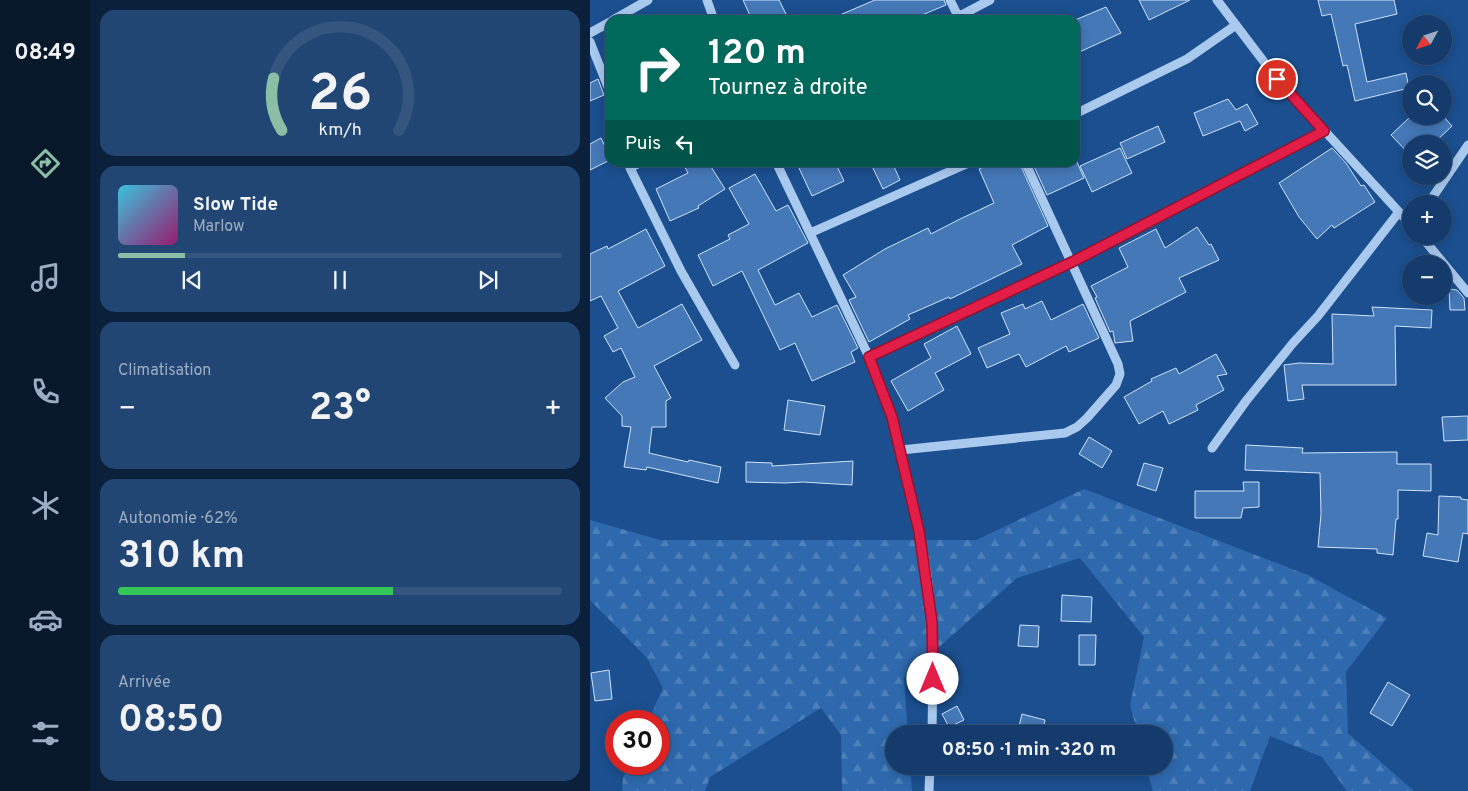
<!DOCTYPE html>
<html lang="fr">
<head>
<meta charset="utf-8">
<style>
  :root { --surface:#143b6b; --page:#214673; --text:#f1f3f6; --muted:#9dadc1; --line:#33557e; --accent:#8abfa5 }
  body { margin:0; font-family:Overpass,sans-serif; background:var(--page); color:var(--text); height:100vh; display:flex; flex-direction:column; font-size:19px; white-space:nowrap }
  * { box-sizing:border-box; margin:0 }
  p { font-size:16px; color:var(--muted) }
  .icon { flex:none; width:28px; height:28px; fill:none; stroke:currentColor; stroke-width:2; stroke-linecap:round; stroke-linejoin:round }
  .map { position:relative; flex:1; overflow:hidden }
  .drawer { display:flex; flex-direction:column; gap:10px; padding:10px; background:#0b203b; width:500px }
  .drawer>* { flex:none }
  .banner { position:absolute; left:15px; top:15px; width:475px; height:152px; border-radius:15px; box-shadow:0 2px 12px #0003,0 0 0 1px var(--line); background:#00695c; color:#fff; overflow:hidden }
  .needle { width:32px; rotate:230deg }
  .controls { position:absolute; left:812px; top:15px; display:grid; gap:10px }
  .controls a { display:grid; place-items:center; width:50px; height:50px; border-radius:50%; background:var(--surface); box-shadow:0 2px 12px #0003,0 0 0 1px var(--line); font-size:25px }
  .speed { position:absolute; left:15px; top:710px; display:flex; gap:10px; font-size:25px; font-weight:700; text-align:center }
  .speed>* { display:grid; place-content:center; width:65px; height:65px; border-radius:50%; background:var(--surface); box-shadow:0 2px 12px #0003,0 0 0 1px var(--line); line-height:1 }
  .speed .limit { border:8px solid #d22; background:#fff; color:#111 }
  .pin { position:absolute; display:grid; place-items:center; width:42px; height:42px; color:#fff; margin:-21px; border:2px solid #fff; border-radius:50%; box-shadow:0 1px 5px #0007 }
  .me { position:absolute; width:55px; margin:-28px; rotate:0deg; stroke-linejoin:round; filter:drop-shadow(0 0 4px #0008) }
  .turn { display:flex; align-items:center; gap:18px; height:105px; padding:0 20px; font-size:22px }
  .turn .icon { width:65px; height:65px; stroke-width:2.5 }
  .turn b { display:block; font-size:35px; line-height:42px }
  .then { display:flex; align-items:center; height:48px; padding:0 20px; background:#0003; gap:10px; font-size:19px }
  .big { font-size:38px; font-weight:700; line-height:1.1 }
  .drawer .widget { flex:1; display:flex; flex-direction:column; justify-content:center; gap:8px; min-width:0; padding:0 18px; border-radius:15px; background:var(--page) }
  .drawer .dial { align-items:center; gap:0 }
  .dial svg { height:130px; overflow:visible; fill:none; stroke:var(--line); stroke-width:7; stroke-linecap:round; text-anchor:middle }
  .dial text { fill:var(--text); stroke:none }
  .song { display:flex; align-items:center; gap:15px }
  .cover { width:60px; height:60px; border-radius:8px; background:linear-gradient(135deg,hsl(190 70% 55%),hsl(320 70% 35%)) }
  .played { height:5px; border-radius:2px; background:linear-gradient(90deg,var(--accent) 15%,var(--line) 15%) }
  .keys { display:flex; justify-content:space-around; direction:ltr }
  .heat { display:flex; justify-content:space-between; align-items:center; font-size:28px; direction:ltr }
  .charge { height:8px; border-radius:4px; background:linear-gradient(90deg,#34c759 62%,var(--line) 0) }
  .trip { position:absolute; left:295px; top:725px; width:288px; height:50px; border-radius:25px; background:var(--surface); box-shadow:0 2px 12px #0003,0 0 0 1px var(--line); font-weight:700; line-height:50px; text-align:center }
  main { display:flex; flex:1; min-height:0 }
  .menu { display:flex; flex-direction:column; width:90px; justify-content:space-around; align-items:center; background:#08182b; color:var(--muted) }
  .menu .icon { width:35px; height:35px }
  .menu .active { color:var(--accent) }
  .menu b { font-size:22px; color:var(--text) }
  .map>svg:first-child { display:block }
  .forest { fill:url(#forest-firs) }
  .building { fill:#4478b7; stroke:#cfe3fa }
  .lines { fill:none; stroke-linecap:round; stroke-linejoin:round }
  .minor { stroke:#a9c9ee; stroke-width:9 }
  .route-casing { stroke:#92132f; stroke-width:12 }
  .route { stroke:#e11d48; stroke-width:9 }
</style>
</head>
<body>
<main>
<nav class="menu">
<b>08:49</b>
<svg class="icon active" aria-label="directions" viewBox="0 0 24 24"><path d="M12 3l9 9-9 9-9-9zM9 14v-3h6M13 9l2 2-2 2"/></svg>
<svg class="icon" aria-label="music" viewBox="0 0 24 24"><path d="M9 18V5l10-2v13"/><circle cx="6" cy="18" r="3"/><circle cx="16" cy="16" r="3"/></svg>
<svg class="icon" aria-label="phone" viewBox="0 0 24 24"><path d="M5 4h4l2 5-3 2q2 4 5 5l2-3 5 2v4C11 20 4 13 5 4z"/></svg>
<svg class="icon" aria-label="climate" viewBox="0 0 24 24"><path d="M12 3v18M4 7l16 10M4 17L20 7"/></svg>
<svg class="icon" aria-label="car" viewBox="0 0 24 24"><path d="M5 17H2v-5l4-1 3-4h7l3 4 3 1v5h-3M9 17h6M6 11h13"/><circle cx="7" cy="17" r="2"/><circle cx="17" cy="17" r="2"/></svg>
<svg class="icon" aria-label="filters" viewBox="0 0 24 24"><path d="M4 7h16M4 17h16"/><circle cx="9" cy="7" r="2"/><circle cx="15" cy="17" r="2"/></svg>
</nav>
<section class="drawer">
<div class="widget dial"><svg viewBox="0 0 100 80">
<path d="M14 69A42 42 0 1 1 86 69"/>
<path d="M14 69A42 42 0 0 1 9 37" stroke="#8abfa5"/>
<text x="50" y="56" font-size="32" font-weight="700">26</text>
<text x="50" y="72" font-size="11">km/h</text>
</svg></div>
<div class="widget">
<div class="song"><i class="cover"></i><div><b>Slow Tide</b><p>Marlow</p></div></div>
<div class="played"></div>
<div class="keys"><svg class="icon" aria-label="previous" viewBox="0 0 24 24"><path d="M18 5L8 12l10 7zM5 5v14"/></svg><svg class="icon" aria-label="pause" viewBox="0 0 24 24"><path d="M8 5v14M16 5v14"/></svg><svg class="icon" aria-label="next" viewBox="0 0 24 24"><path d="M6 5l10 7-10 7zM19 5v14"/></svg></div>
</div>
<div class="widget"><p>Climatisation</p>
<div class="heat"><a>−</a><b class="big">23°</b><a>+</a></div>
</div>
<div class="widget"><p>Autonomie · 62%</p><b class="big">310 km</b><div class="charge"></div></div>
<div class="widget"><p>Arrivée</p><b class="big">08:50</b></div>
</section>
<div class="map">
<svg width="878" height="791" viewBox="0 0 878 791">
  <defs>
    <pattern id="forest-firs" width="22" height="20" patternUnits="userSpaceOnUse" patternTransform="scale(1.25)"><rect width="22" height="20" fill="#2e69ad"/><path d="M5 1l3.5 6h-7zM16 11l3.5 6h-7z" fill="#4d80b9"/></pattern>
  </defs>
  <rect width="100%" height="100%" fill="#1b4f8f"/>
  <path class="forest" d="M494 489 718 575 797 618 756 672 758 733 824 791H757L732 757 680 736 660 791H563L556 766H574V734H548L540 705 554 637 490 558 427 578 314 678 318 734H304V766H320L322 791H252L251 735 231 708 120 777 115 791H32L33 778 39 764H69V721H58L73 688 57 658 0 600V520L70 540H386Z"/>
  <path class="building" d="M153 0H189L199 20H162Z
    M285 0H354L356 5 320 20H238Z
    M549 0H600L559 20Z
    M728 0H804L807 14 765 24 777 82 816 73 819 88 765 101 757 65 753 66 741 14 732 16Z
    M516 7 531 33 485 54V20Z
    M8 79 14 95 0 101V83Z
    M638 99 646 110 657 104 668 124 655 131 650 121 613 136 604 113Z
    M821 116H853L862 126 843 144H821V156L801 135Z
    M568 126 575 142 537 159 530 143Z
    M11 138 20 157V160L0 170V144Z
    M530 148 542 173 502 192 490 166Z
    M742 148 756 163 771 186 774 185 785 202 744 228 742 225 727 239 709 217 689 183Z
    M92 162H118L135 189 108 206 109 208 80 221 66 189 98 173Z
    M217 162H245L254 181 222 196 208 166Z
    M280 162H302L310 180 293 189Z
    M404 162H429L458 226 422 245 432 264 360 299 359 297 318 315 320 319 279 342 259 300 266 297 253 275 295 249 338 228 341 234 368 220 404 203 389 169Z
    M442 162H487L494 178 457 195Z
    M165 174 186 211 198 205 218 243 168 270 185 305 209 293 222 317 247 305 268 348 261 352 265 362 222 381 205 343 190 350 152 271 123 286 108 255 140 239 138 235 159 224 139 188Z
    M607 227 619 245 621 244 629 260 589 278 596 292 540 321 543 341 525 343 523 331 520 332 505 298 507 297 501 286 538 267 529 248 566 229 575 248Z
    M56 229 75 266 28 291 48 328 92 304 112 340 64 366 81 398 76 401V427H62L59 453 98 462 99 460 131 467 128 483 57 467 56 470 34 467 41 427 32 426V416L15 398 33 382 45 377 31 348 23 352 14 336 28 328 11 296 0 301V254L17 246 18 249Z
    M859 289 867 290 874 298 875 310H860Z
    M452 301 461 320 493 304 509 338 479 352 476 346 436 367 429 354 397 368 388 348 420 334 411 313 433 304 435 309Z
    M782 307 842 310 841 328 805 326 806 385H712L714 399 698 401 694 365 709 363 743 364 742 314 784 316Z
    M367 326 381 354 345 373 354 390 318 411 301 381 341 358 334 344Z
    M626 354 637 374 627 376 634 390 606 405 608 410 579 424 573 411 549 424 534 397 562 381 561 379 586 368 589 374Z
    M198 400 235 406 230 435 194 430Z
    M878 416V440L854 441 852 417Z
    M499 437 522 451 512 468 489 454Z
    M656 445 713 448 712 453 807 452V464H841V491L808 490V519H806L803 555 787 553V549L728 547 731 514 730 473 655 470Z
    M263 461 262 485 213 482 195 483 156 482V462L182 463V466Z
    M554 463 573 468 566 491 547 485Z
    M653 482H669V507L653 508 651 518H605V491H654Z
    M849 496 871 497V499L878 500V534L873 533 868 562 833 556 837 533 848 535Z
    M472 595 502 597 501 622 471 621Z
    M430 625 449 626 448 647 428 646Z
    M489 635H506L505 665H489Z
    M19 670 22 699 5 701 1 673Z
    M798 682 820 695 802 726 780 713Z
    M367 706 374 720 359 727 352 714Z
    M432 714 455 720 452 734 428 730Z"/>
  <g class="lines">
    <path class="minor" d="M117 0 124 20
      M360 0 370 20
      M627 0 687 79 821 225
      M23 20 58 0
      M362 20 400 0
      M0 33 20 22
      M0 42 20 92
      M485 114 597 59 646 25
      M39 162 40 168 91 271 145 365
      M186 162 279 357 302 417 329 531 337 574 342 622 343 663 342 734
      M40 168 51 162
      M838 204 878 145
      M220 233 381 162
      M831 236 878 293
      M279 357 481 263 734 131
      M622 448 656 401 703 343 728 316 809 212
      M311 450 475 433 487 427 497 418 526 385 530 374 528 364 435 162
      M339 791 340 766"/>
  </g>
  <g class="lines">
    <g class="route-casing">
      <path id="route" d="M343 679 342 622 329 531 302 417 279 357 482 262 734 131 687 79"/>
    </g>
    <use href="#route" class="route"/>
  </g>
</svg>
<div class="controls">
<a><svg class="needle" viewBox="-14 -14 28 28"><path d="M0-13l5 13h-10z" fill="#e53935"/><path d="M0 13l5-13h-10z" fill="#9dadc1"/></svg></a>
<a><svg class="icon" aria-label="search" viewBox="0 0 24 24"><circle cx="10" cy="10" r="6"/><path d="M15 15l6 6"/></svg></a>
<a><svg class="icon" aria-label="layers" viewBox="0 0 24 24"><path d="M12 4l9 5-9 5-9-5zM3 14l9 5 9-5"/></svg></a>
<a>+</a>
<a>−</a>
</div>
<div class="speed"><div class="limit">30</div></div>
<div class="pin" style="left:687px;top:79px;background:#d93025"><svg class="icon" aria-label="arrive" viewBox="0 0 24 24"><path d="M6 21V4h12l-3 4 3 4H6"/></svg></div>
<svg class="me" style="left:343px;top:679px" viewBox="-20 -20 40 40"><circle r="19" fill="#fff"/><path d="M0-13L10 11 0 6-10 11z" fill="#e11d48"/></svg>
<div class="trip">08:50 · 1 min · 320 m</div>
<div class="banner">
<div class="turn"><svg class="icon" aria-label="right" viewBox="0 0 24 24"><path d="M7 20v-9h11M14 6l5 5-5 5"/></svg><div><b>120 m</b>Tournez à droite</div></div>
<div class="then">Puis<svg class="icon" aria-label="left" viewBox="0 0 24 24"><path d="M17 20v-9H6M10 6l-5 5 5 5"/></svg></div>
</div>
</div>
</main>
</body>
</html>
